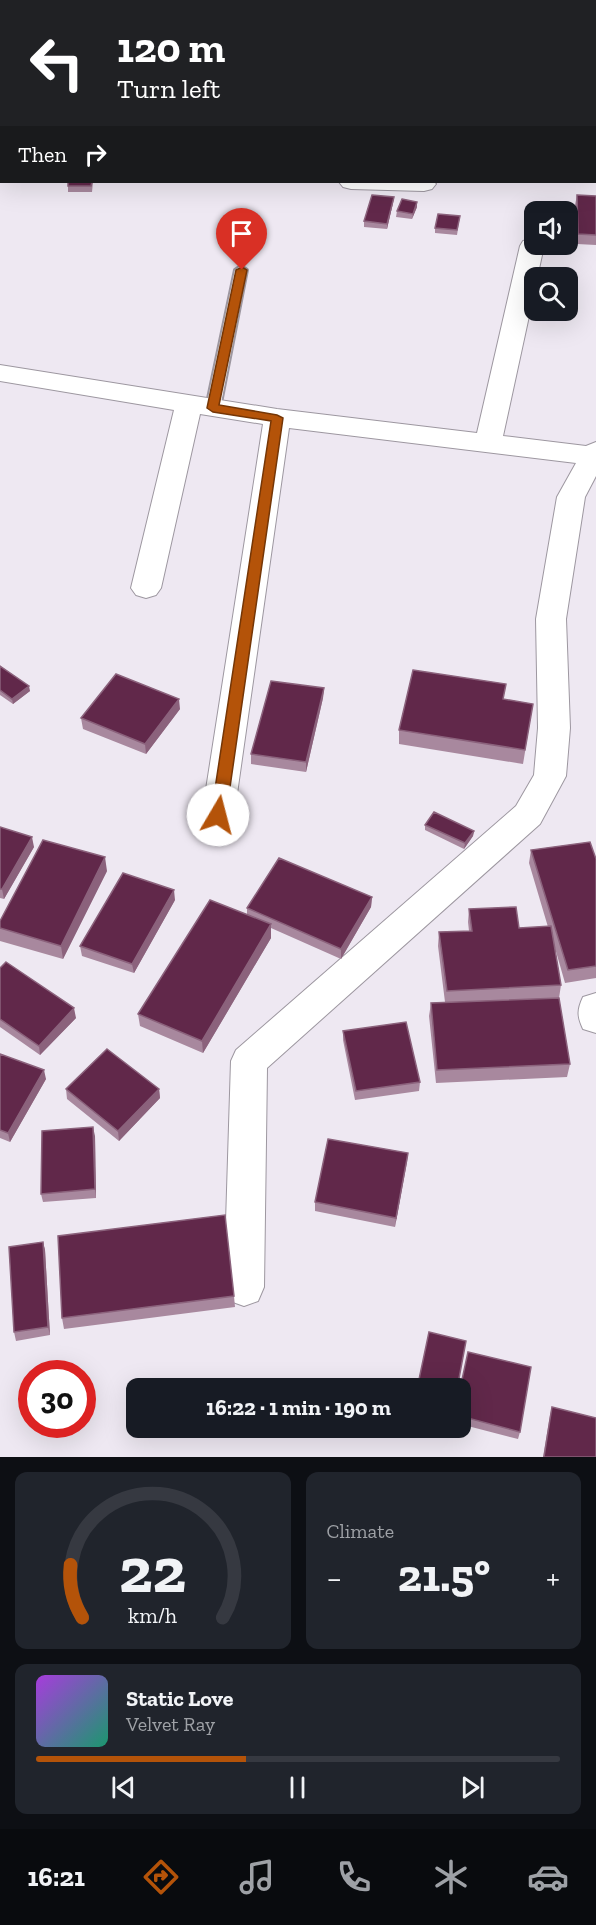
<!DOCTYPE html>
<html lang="en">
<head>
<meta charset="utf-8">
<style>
  :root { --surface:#171b24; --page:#20242c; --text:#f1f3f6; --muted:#9ea1a6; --line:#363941; --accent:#b45309 }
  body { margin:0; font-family:"Zilla Slab",serif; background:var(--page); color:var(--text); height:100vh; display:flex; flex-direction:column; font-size:22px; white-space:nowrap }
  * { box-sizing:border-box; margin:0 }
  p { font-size:20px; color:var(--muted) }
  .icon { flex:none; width:33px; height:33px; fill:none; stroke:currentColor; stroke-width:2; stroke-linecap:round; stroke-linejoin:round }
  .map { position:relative; height:1457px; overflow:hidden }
  .sheet { display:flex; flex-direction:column; gap:15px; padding:15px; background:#0d0f14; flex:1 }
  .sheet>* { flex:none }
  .top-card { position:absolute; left:0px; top:0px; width:597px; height:183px; box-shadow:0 6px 24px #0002; background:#202124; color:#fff; overflow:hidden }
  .tools { position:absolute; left:524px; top:201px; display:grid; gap:12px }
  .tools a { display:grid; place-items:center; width:54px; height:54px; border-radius:12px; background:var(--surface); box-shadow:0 6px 24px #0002; font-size:30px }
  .speed { position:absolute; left:18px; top:1360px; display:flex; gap:12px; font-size:30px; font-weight:700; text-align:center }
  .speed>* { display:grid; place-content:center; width:78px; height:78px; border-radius:50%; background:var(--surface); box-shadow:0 6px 24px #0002; line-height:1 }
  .speed .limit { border:9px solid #d22; background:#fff; color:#111 }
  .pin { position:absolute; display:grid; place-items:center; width:51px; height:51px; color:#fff; margin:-62px -26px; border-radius:50% 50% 50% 0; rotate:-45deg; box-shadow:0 0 6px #0007 }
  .pin .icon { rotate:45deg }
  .me { position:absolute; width:66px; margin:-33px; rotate:8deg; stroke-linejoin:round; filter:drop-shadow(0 0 4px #0008) }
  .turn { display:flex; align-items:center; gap:21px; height:126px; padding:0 18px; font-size:27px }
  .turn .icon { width:78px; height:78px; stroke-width:2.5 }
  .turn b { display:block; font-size:42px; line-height:51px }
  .then { display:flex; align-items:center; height:57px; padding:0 18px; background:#0003; gap:12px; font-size:22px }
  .big { font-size:45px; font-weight:800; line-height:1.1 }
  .sheet .card { flex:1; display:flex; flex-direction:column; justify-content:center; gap:9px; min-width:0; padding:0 21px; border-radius:12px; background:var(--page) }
  .sheet .dial { align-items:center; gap:0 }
  .dial svg { height:156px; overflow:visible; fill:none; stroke:var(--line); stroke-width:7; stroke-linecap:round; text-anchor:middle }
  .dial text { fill:var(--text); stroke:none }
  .song { display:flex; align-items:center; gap:18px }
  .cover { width:72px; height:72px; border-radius:9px; background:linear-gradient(135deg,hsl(280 70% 55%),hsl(160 70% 35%)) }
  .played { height:6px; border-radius:3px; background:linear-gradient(90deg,var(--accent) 40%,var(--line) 40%) }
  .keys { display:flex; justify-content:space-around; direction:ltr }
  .heat { display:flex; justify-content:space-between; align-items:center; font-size:33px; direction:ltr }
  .sheet .tiles { flex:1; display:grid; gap:15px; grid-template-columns:1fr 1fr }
  .card:last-child { grid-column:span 2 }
  .trip { position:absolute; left:126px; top:1378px; width:345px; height:60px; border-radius:12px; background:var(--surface); box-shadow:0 6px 24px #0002; font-weight:800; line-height:60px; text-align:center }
  .dock { display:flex; height:96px; justify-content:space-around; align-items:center; background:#090b0e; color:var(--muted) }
  .dock .icon { width:42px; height:42px }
  .dock .on { color:var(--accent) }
  .dock b { font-size:27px; color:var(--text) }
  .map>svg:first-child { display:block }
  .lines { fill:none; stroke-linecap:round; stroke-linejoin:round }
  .lane-casing { stroke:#9d97a0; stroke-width:4 }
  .street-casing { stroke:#9d97a0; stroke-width:2 }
  .lane { fill:#fff; fill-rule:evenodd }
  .street { fill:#fff; fill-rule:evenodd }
  .wall { fill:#a8889e }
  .shaded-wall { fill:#8b627c }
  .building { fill:#61284a; stroke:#8b627c; stroke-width:1.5 }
  .route { fill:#b45309; stroke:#753606; stroke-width:1.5 }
</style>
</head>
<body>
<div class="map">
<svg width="596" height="1457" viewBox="0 0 596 1457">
  <rect width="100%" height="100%" fill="#eee8f2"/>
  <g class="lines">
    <g class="lane-casing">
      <path id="lane" d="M241 266 247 270 220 408 213 412 206 408 235 270Z"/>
    </g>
    <g class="street-casing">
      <path id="street" d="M343 0H363V2H343Z
        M0 146H2V160H0Z
        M339 182H434L436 184 432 189 424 191 351 189 343 187Z
        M532 239 534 244 544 246 537 278H534V293L503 436 586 446 596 442V476L585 497 566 619 570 728 566 776 540 824 267 1068 264 1287 258 1301 244 1306 230 1301 224 1287 231 1061 236 1050 516 806 534 775 538 728 536 619 557 497 576 463 289 428 234 815 230 824 218 828 206 824 202 815 263 424 200 414 161 588 156 595 146 598 136 595 131 588 174 410 0 381V365L277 409 477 433 520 246 523 241Z
        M596 993V1033L583 1029C577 1016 577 1010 583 997Z"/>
    </g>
    <use href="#lane" class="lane"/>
    <use href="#street" class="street"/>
  </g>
  <path class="wall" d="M1 0H137V2H2V38L0 42V2H1Z
    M0 73H2V103H0Z
    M0 106H2V150H0Z
    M93 182 92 192H68V186Z
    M577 195 596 196V245L577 244 575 205Z
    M394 197 393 203 387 229 364 227V221Z
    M417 202V207L412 219 396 217 397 211Z
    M460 216 457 235 435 233V228Z
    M0 666 30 691 13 704 0 695Z
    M324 688 323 698 306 772 251 764V754Z
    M504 699 533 704 523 764 399 744V730Z
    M180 709 146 754 83 729 81 718Z
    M425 825 474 831 473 836 464 849 425 830Z
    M0 827 34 847 4 899 0 898Z
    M531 850 596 859V978L565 983 555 948 561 985 559 998 570 1064 567 1077 436 1083 429 1016 431 1003 445 1002 438 946 439 932 469 931 468 922 469 909 519 928 548 927 529 863Z
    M107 871 63 959 0 941V921Z
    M372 897 371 907 341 959 271 928V938L203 1053 140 1026 138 1014 247 915V908Z
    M175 900 134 973 82 956 80 946Z
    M0 968 76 1018 40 1055 0 1027Z
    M343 1031 420 1082 419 1091 355 1100 343 1040Z
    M0 1054 46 1079 10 1142 0 1138Z
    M66 1089H159L160 1098 119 1141 67 1099Z
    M95 1136 96 1198 43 1202 41 1194Z
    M408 1153 395 1227 315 1211V1202Z
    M43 1242 45 1250 50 1335 16 1341 14 1332Z
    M234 1296 235 1307 64 1329 62 1318Z
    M460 1389 520 1432 518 1439 460 1424Z
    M552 1407 596 1457H543L550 1415Z"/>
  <path class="shaded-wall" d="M2 25V38L0 42V29Z
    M394 197 393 203 387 229V224Z
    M417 202V207L412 219 413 214Z
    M29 686 30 691 13 704 12 699Z
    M324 688 323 698 306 772V762Z
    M179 699 180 709 146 754 145 744Z
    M474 831 473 836 464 849 465 843Z
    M32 837 34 847 4 899 2 889Z
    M105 857 107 871 63 959 61 946Z
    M174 890 175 900 134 973 132 964Z
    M372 897 371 907 341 959V949Z
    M271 924V938L203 1053 202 1041Z
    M74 1008 76 1018 40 1055 39 1046Z
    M44 1070 46 1079 10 1142 8 1133Z
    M159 1089 160 1098 119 1141 118 1131Z
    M93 1127 95 1136 96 1198 95 1189Z
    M408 1153 407 1162 395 1227 396 1218Z
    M43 1242 45 1250 50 1335 48 1327Z"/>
  <path class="building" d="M11 0H44V2H19Z
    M47 0H85V2H46Z
    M89 0H133V2H89Z
    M145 0H206V2H145Z
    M0 2H2V25L0 29Z
    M0 73H2V93H0Z
    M0 106H2V140H0Z
    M68 182H92L91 186H68Z
    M372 195 394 197 387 224 364 221Z
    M577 195 596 196V235L578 234Z
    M402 199 417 202 413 214 397 211Z
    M438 214 460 216 457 230 435 228Z
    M0 666 29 686 12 699 0 690Z
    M413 670 506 684 503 699 533 704 525 750 399 730Z
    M116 674 179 699 145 744 81 718Z
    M271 681 324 688 306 762 251 754Z
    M434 812 474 831 465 843 425 825Z
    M0 827 32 837 2 889H0Z
    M43 840 105 857 61 946 0 928V921Z
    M590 842 596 859V966L568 970 531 850Z
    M279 858 372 897 341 949 247 908Z
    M123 873 174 890 132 964 80 946Z
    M210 900 271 924 202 1041 138 1014Z
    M516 907 519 928 551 926 561 985 447 991 439 932 472 931 469 909Z
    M6 962 74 1008 39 1046 0 1019V968Z
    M559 998 570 1064 437 1070 431 1003Z
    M406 1022 420 1082 356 1091 343 1031Z
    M107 1049 159 1089 118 1131 66 1089Z
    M0 1054 44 1070 8 1133 0 1130Z
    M93 1127 95 1189 41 1194 42 1131Z
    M328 1139 408 1153 396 1218 315 1202Z
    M225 1215 234 1296 62 1318 58 1236Z
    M43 1242 48 1327 14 1332 9 1247Z
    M429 1332 466 1341 457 1389H417Z
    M468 1352 531 1367 520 1432 460 1416V1389Z
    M552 1407 596 1418V1457H544Z"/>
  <path class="route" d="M242 267 247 270 219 405 277 415 283 418 226 815 223 819H213L211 815 271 421 213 412 207 408 236 270Z"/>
</svg>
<div class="tools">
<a><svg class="icon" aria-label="sound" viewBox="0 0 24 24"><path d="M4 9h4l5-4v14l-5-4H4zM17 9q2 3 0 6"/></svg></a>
<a><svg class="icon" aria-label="search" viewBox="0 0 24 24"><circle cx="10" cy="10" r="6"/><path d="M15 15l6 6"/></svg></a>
</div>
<div class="speed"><div class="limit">30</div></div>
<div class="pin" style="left:242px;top:270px;background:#d93025"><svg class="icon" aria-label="arrive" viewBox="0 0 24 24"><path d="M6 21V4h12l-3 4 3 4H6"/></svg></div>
<svg class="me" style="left:218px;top:815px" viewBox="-20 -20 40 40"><circle r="19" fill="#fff"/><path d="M0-13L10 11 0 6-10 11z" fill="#b45309"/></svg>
<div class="trip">16:22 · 1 min · 190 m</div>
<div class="top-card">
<div class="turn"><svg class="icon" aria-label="left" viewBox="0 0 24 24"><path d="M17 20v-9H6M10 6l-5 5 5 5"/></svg><div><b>120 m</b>Turn left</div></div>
<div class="then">Then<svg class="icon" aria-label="right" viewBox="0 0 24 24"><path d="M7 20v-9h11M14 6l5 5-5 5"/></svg></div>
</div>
</div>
<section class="sheet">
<div class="tiles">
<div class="card dial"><svg viewBox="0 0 100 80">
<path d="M14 69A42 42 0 1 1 86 69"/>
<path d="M14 69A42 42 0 0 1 8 42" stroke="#b45309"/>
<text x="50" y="56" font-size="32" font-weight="700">22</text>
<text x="50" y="72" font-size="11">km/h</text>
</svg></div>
<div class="card"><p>Climate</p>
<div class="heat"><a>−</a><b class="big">21.5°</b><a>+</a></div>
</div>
<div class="card">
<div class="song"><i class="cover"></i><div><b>Static Love</b><p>Velvet Ray</p></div></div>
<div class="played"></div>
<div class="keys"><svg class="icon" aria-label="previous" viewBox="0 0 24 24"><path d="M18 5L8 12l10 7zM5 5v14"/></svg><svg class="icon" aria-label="pause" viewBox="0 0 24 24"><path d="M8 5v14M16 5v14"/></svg><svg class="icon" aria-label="next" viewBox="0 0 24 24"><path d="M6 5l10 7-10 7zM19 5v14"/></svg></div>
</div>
</div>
</section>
<nav class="dock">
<b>16:21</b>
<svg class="icon on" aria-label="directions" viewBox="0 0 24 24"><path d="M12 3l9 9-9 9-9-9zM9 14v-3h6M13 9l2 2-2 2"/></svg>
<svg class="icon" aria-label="music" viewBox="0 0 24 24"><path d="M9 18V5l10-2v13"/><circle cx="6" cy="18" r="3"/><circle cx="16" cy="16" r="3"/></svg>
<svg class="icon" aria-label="phone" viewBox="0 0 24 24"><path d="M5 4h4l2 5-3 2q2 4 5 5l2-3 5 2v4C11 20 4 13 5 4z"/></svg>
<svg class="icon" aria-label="climate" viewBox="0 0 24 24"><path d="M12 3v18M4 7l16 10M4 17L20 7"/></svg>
<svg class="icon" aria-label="car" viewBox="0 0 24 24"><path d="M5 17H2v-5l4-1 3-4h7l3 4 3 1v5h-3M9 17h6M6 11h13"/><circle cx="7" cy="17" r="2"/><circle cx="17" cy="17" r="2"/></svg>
</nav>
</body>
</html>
